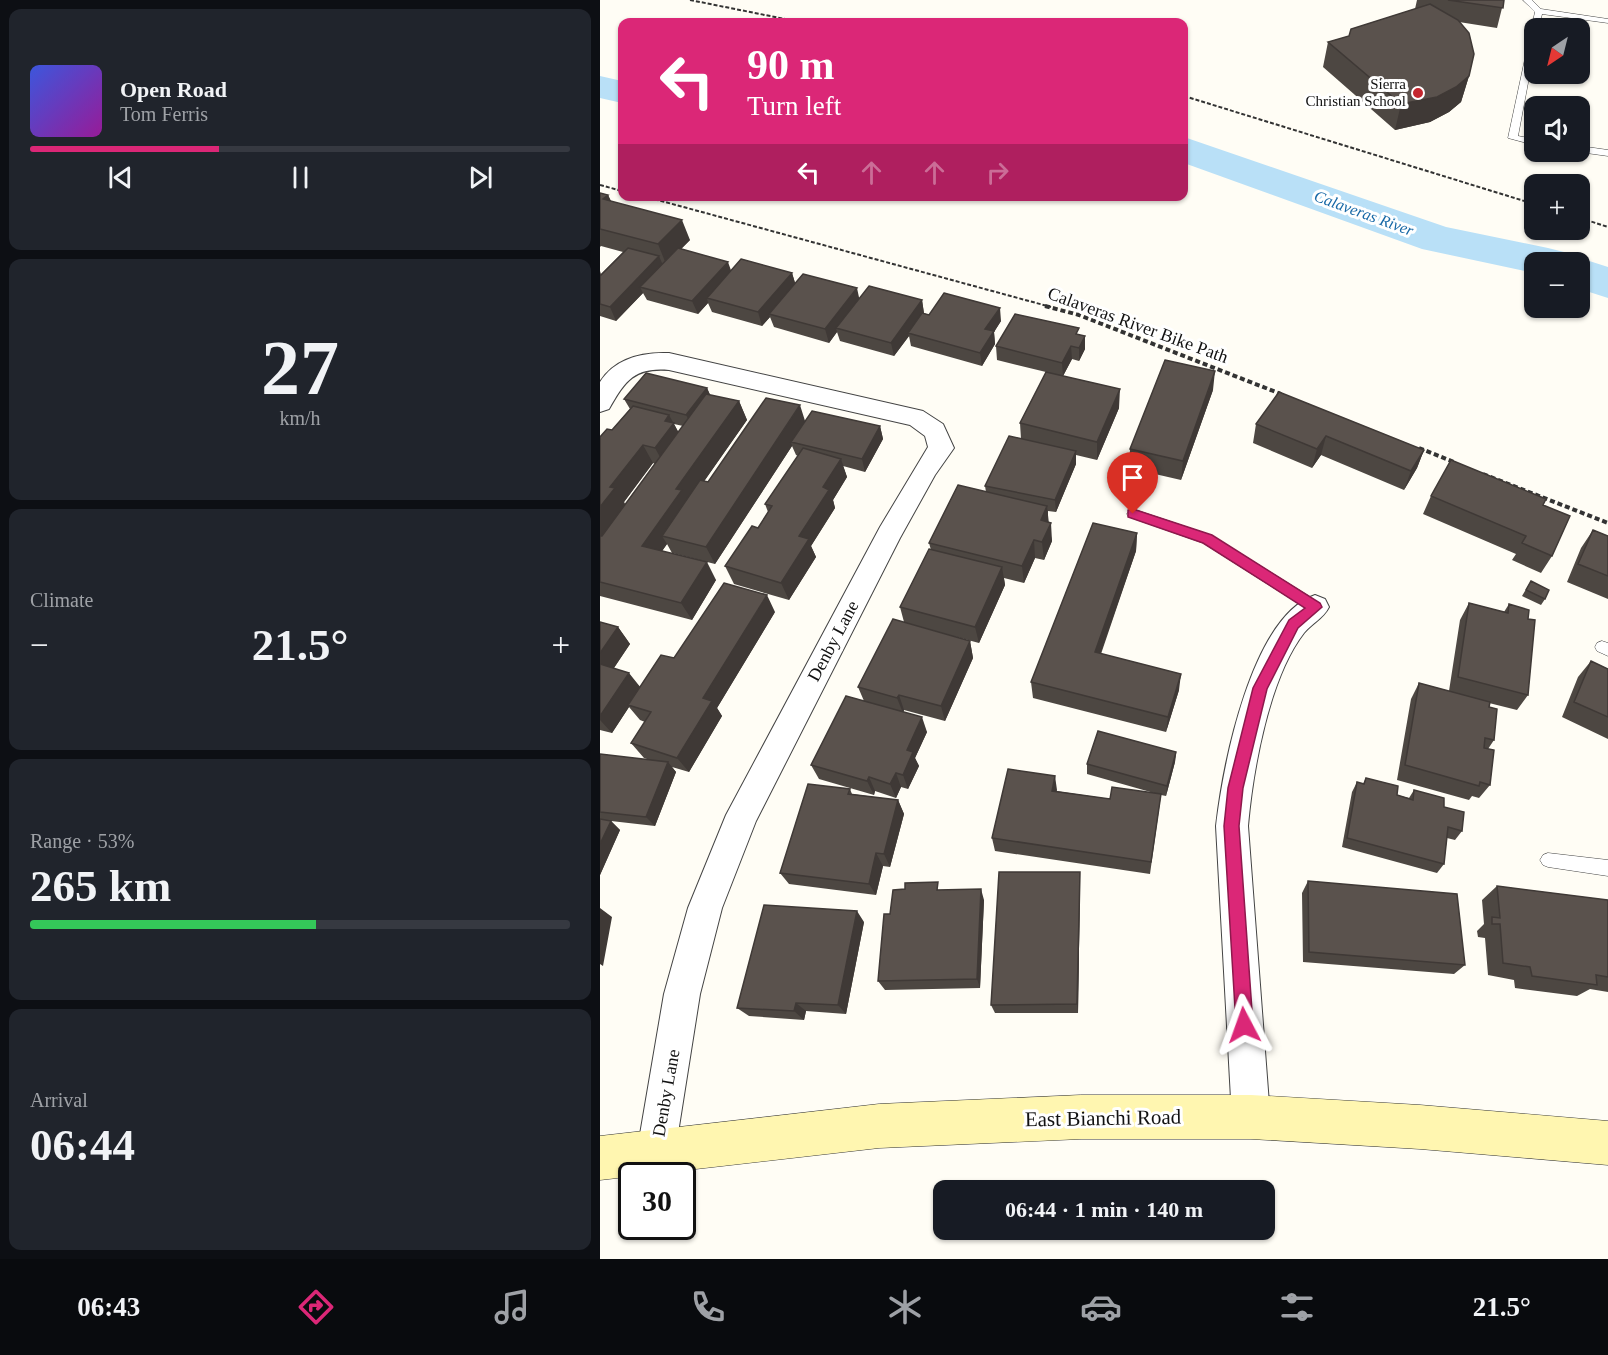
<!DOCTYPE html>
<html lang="en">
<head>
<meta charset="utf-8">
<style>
  :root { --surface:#171b24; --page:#20242c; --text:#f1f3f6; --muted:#9ea1a6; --line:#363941; --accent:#db2777 }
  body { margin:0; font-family:"Times New Roman",serif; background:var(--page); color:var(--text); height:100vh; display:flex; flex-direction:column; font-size:22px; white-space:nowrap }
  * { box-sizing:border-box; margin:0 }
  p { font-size:20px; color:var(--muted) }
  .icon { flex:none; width:33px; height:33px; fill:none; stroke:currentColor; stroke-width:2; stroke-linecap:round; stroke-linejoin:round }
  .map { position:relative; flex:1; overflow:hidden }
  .side { display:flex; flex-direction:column; gap:9px; padding:9px; background:#0d0f14; width:600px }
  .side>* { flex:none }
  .top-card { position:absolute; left:18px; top:18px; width:570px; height:183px; border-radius:12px; box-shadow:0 2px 4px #0004; background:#db2777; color:#fff; overflow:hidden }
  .needle { width:39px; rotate:215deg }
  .buttons { position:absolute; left:924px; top:18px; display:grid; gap:12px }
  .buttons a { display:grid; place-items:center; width:66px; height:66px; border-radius:12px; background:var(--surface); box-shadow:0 2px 4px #0004; font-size:30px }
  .speed { position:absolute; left:18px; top:1162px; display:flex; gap:12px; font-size:30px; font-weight:700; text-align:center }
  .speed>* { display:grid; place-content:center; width:78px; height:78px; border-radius:50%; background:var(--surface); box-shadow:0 2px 4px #0004; line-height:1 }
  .speed .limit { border:3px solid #111; border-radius:9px; background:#fff; color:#111 }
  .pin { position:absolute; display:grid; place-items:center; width:51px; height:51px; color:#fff; margin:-62px -26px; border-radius:50% 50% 50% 0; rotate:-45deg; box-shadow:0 0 6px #0007 }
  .pin .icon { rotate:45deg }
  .me { position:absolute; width:66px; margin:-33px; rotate:356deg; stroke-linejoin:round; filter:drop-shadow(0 0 4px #0008) }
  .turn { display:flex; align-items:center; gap:21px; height:126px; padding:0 30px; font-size:27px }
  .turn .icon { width:78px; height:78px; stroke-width:2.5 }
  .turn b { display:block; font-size:42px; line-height:51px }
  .lanes { display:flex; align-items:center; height:57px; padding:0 30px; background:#0003; justify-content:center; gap:30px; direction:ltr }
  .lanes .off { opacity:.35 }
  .big { font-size:45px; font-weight:800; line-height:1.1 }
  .side .tile { flex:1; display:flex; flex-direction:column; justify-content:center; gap:9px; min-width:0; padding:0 21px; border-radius:12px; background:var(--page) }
  .side .dial { align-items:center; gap:0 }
  .dial b { font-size:78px; line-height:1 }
  .song { display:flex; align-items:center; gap:18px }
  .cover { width:72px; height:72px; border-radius:9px; background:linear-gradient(135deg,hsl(230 70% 55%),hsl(300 70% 35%)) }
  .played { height:6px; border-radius:3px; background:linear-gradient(90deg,var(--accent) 35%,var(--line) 35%) }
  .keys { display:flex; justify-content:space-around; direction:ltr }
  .heat { display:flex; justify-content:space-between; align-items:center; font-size:33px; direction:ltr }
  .charge { height:9px; border-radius:4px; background:linear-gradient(90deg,#34c759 53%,var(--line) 0) }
  .trip { position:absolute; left:333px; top:1180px; width:342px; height:60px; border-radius:12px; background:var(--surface); box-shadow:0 2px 4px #0004; font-weight:800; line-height:60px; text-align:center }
  .tab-bar { display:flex; height:96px; justify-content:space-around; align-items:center; background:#090b0e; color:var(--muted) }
  .tab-bar .icon { width:42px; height:42px }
  .tab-bar .selected { color:var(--accent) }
  .tab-bar b { font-size:27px; color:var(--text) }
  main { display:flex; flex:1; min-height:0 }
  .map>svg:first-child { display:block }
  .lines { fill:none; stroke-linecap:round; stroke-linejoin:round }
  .river { fill:#b9e0f7; fill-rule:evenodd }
  .lane-casing { stroke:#444; stroke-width:1 }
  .street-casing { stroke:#444; stroke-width:2 }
  .secondary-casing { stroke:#333; stroke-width:1 }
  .path-far1 { stroke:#333; stroke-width:2; stroke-dasharray:4 2; stroke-linecap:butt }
  .path { stroke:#333; stroke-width:4; stroke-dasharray:5 3; stroke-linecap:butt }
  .lane { fill:#fff; fill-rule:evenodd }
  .street { fill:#fff; fill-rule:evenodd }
  .secondary { fill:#fff6b0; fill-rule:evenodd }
  .wall { fill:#4d4742; fill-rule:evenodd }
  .shaded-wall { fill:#3f3936 }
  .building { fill:#5a524d; stroke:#3f3936; stroke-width:1.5 }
  .route { fill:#db2777; stroke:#8e194d; stroke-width:1.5 }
  .poi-dot { fill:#c4262e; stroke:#fff; stroke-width:2 }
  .labels { text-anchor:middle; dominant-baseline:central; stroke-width:6; stroke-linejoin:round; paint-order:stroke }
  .far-poi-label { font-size:15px; fill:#111; stroke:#fff; text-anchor:end }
  .far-water-label { font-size:16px; font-style:italic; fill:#1768a6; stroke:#fff }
  .street-label { font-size:18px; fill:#111; stroke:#fff }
  .near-street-label { font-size:21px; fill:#111; stroke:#fff }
</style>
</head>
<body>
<main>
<section class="side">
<div class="tile">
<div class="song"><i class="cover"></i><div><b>Open Road</b><p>Tom Ferris</p></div></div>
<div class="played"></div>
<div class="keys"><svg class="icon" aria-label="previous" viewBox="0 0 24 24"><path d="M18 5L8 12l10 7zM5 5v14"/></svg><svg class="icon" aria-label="pause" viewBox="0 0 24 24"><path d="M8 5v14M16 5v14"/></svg><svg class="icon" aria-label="next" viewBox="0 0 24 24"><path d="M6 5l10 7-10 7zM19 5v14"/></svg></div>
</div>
<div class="tile dial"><b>27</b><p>km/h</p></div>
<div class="tile"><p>Climate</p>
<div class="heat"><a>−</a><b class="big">21.5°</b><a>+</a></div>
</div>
<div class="tile"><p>Range · 53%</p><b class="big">265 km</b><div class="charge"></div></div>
<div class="tile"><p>Arrival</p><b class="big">06:44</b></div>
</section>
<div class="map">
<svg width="1008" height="1259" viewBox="0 0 1008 1259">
  <rect width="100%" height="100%" fill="#fffdf5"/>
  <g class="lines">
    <path class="river" d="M0 76 22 81V103L0 98Z
      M584 137 846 227 948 248 964 252 970 261 980 258 1008 267V298L980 289V262H934V273L822 249 584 163Z"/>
    <g class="lane-casing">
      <path id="lane" d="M923 0H932L941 9 1008 19V23L942 14 939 28H934V51L918 136 934 139V145L908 138 935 12Z
        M980 146 1008 150V156L979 152Z
        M533 509 611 535 720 603 722 607 720 611H710L603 543 529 517 527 514Z
        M1002 641 1008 643V656L997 651 995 647 997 643Z
        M948 853 1008 860V876L948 867 943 865 940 860 943 855Z"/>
    </g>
    <g class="street-casing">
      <path id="street" d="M69 353 323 411 343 424 354 448 335 475 300 538 156 821 122 908 100 994 75 1152 69 1165 56 1171 43 1165 37 1152 64 994 88 908 126 815 280 527 328 447 325 436 310 425 69 370C34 367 25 381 9 409L0 412V382C15 358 43 352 69 353Z
        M715 595 725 599 729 607C723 619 712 623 704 633 669 678 653 770 648 826L670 1117 664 1130 651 1136 638 1130 632 1117 616 826C623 766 651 617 715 595Z"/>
    </g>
    <g class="secondary-casing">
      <path id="secondary" d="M481 1095H651L820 1105 1008 1121V1165L820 1149 651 1139H481L279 1148 0 1180V1136L279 1104Z"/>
    </g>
    <path class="path-far1" d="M90 0 200 22
      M584 96 934 204
      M0 185 22 191
      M43 196 451 307
      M980 218 1008 227"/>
    <path class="path" d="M445 306 479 315 681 394
      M819 448 854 462
      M883 474 1008 523"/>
    <use href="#lane" class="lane"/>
    <use href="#street" class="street"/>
    <use href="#secondary" class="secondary"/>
  </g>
  <path class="wall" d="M817 0H904L897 28 859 22 869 76 861 102 849 112 830 122 795 130 723 67 728 42 749 36 815 9Z
    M0 193 8 195 11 201 90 240 81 249 131 271 192 273 195 283 259 298 322 300 324 313 329 315 401 321 394 332 395 344 382 366 311 346 309 336 294 356 240 341 237 332 229 343 174 327 170 317 162 326 112 312 108 303 98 314 47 300 43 293 16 321 0 316V271L1 274 23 252 1 246 0 247Z
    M479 335 485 336V349L479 361 472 359 463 376 519 408 497 460 476 455V464L456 512 448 511V522L452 541 444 560 435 558 424 583 404 578 405 585 379 643 353 636 370 641 373 658 345 721 304 710 303 712 327 732 315 758 319 766 308 789 301 787 296 798 275 791 274 795 219 779 211 765 264 701 258 687 304 622 300 607 331 550 329 543 386 492 385 486 421 439 420 423 446 372 397 360 396 346Z
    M107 388 110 395 139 401 147 420 104 481 108 482 205 421 280 426 283 439 265 472 243 466 247 477 233 500 235 508 211 546 216 557 189 600 134 584 125 566 158 528 168 512 165 504 198 456 196 455 192 446 115 564 72 553 67 544 62 551 116 580 92 620 0 596V437L12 430 30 409 24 399ZM74 424 83 426 78 432ZM53 463 55 464 25 505 24 502Z
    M613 390 581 480 529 468 530 449Z
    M656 424 824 450 817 468 804 490 721 455 712 468 653 443Z
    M831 496 943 505 952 556 941 573 912 560 916 554 823 514Z
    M993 530 1008 536V599L967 582 981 548Z
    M537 533 536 551 501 654 579 690 566 732 433 698 431 682Z
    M931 581 945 599 941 605 922 596Z
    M869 603 904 612 909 604 928 619V695L917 710 889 703V707L894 740 888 749 890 785 879 798 872 796 869 800 797 780 811 699 819 683 849 691 860 620Z
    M175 612 117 708 122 716 89 772 72 767 76 772 55 826 11 821 20 830 0 875V754L50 760 44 758 31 743 45 722 40 720 29 707 12 733 0 730V622L18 627 30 644 14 668 40 687 74 658Z
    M991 661 1008 669V739L962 717 978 677Z
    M576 752 575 762 566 796 561 795 550 874 395 851 392 838 457 790 456 791 510 799 554 793 487 774V764Z
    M766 778 797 795 809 798 814 790 844 807 862 831 855 840 847 838 844 864 837 873 742 847 752 792 757 782 763 784Z
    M250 789 252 794 298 800 304 814 290 867 283 866 276 895 189 884 180 873Z
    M480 872V884L478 1013H395L391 1005Z
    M708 881 865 965 854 974 703 962 702 893Z
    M897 886 1008 900V992L990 989 977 996 915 988 914 980 888 975 885 938 878 937 877 931 884 924 882 900Z
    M341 890 384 900 380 988 285 990 278 981 290 914Z
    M264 922 246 1014 206 1011 204 1020 149 1016 137 1008Z"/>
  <path class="shaded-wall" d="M869 76 861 102 849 112 830 122 795 130 801 104Z
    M8 195 17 214 3 199Z
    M82 220 90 240 66 264 58 244Z
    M59 256 65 270 40 287 43 293 16 321 10 307Z
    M128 262 133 276 107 298 108 303 98 314 92 301Z
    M192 273 196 286 169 314 170 317 162 326 158 312Z
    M257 288 260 302 236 328 237 332 229 343 225 329Z
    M322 300 324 314 308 333 309 336 294 356 291 343Z
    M400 308 401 321 394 332 395 344 382 366 380 353 385 329Z
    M485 336V349L479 361V348Z
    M471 346 472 359 463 376 462 363Z
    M615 371 613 390 581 480 583 461Z
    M107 388 113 401 93 428 86 415Z
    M520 389 519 408 497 460V442Z
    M139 401 147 420 89 503 62 536 67 544 53 564 42 546 76 489Z
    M200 405 206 424 191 442 192 446 115 564 106 547Z
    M69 415 84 442 65 466 55 448 65 421Z
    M280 426 283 439 265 472 262 459Z
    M726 436 721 455 712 468 717 449Z
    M43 445 53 463 24 502 26 506 0 541V507L10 487Z
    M824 450 817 468 804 490 811 471Z
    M476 451V464L456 512 455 500Z
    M241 459 247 477 233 500 235 508 211 546 216 557 189 600 181 583 199 536 223 487Z
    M447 506 449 524 441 520Z
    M451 523 452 541 444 560 442 542Z
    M537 533 536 551 495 669V652Z
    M434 540 435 558 424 583 422 566Z
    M107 562 116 580 92 620 81 603Z
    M402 567 405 585 379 643 375 627Z
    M167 595 175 612 117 708 122 716 89 772 77 758 103 698Z
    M18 627 30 644 7 678 0 670V653Z
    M370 641 373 658 345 721 341 706Z
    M29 673 41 688 28 705 29 707 12 733 0 720V716Z
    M581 674 579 690 566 732 568 717Z
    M299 695 304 710 303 713 297 698Z
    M322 717 327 732 315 758 319 766 308 789 303 775 307 750Z
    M576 752 575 762 566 796 567 786Z
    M68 762 76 772 55 826 46 817Z
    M296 773 301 787 296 798 290 784Z
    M455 776 457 790 454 804 452 791Z
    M269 777 275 791 274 795 267 781Z
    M298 800 304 814 290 867 284 854Z
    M11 821 20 830 0 875V844Z
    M276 853 283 866 276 895 269 884Z
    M480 872V884L478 1013 477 1004Z
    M381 889 384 900 380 988 377 979Z
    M0 908 12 917 3 966 0 964Z
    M257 911 264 922 246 1014 238 1005Z
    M196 1003 206 1011 204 1020 194 1011Z"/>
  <path class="building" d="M848 0H904L903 8Z
    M830 4 858 20 869 33 874 54 869 76 856 87 837 97 801 104 728 42 749 36 751 29Z
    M0 193 8 195 3 199 82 220 58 244 0 229Z
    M28 248 59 256 10 307 0 304V276Z
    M78 248 128 262 92 301 40 287Z
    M141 259 192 273 158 312 107 298Z
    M203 274 257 288 225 329 169 314Z
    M269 286 322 300 291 343 236 328Z
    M344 293 400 308 385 329 394 331 380 353 308 333 322 313 329 315Z
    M415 314 479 328 476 334 485 336 479 348 471 346 462 363 396 346Z
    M565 360 615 371 583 461 530 449Z
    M446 372 520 389 497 442 420 423Z
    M46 373 107 388 86 415 24 399Z
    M679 392 824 450 811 471 726 436 717 449 656 424Z
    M106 394 139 401 76 489 82 490 42 546 107 562 81 603 0 582V536H2Z
    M166 398 200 405 106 547 62 536 100 480 108 482Z
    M33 406 69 415 65 421 74 423 55 448 43 445 10 487 15 488 0 507V437L7 429 12 430Z
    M212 411 280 426 262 459 191 442Z
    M409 436 476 451 455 500 385 486Z
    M203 448 241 459 223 487 229 490 199 536 209 539 181 583 125 566 152 526 158 528 172 506 165 504Z
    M851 460 946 499 943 505 970 516 952 556 922 543 926 536 831 496Z
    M358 485 447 506 441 520 451 523 442 542 434 540 422 566 329 543Z
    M493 523 537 533 495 652 581 674 568 717 431 682Z
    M993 530 1008 536V576L978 564Z
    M329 549 402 567 375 627 300 607Z
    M931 581 949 590 945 599 926 590Z
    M124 583 167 595 103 698 112 701 77 758 31 743 51 712 28 705 61 655 74 658Z
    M869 603 908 613 909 604 929 610 928 619 935 620 928 695 858 677Z
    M293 619 370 641 341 706 299 695 297 698 258 687Z
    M0 622 18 627 0 653Z
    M991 661 1008 669V717L974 702Z
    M0 664 29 673 0 716Z
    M819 683 890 702 889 707 897 709 894 740 885 738 884 748 894 750 890 785 880 782 879 786 805 765Z
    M246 696 322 717 307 750 313 752 303 775 296 773 290 784 269 777 267 781 211 765Z
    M498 731 576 752 567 786 487 764Z
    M0 754 68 762 46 817 0 812Z
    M408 769 455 776 452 791 510 799 512 787 561 794 551 862 392 838Z
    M766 778 798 786 797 795 813 800 814 790 844 798V807L864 812 862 831 848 827 844 864 747 838 757 782 764 784Z
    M208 784 250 789 248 794 298 800 284 854 276 853 269 884 180 873Z
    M0 819 11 821 0 844Z
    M399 872H480L477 1004 391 1005Z
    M708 881 857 894 865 965 709 952Z
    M338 882 337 890 381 889 377 979 278 981 284 914H290L293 890 305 889V883Z
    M897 886 1008 900V977L996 975 997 985 932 976 930 967 903 963 900 924H892V917L900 918Z
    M164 905 257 911 238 1005 196 1003 194 1011 137 1008Z"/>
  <path class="route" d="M533 509 612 535 720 603 722 607 698 628 667 689 643 788 639 826 653 1025 650 1031 644 1034 638 1031 636 1025 624 826 628 788 653 688 689 620 705 608 603 543 528 517V510Z"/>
  <circle class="poi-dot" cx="818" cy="93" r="6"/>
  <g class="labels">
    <g class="far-poi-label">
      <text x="806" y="84">Sierra<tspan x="806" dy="17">Christian School</tspan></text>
    </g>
    <g class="far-water-label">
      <text transform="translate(764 213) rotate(20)">Calaveras River</text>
    </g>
    <g class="street-label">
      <text transform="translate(538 325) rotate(20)">Calaveras River Bike Path</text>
      <text transform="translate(233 641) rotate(-62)">Denby Lane</text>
      <text transform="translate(66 1093) rotate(-80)">Denby Lane</text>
    </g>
    <g class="near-street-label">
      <text transform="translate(503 1118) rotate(-1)">East Bianchi Road</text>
    </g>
  </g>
</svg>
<div class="buttons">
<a><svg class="needle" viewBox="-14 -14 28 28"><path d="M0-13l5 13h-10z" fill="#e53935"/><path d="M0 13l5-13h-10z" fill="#9ea1a6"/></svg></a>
<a><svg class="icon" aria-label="sound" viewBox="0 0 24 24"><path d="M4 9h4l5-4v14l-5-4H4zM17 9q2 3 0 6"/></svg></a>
<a>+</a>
<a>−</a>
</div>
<div class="speed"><div class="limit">30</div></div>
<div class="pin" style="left:533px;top:514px;background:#d93025"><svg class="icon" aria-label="arrive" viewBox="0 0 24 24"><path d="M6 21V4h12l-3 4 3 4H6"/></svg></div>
<svg class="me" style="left:644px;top:1025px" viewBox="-20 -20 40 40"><path d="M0-17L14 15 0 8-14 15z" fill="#db2777" stroke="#fff" stroke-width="4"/></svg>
<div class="trip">06:44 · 1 min · 140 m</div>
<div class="top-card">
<div class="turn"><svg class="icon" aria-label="left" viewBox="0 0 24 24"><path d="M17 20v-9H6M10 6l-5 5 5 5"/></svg><div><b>90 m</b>Turn left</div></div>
<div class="lanes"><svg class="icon" aria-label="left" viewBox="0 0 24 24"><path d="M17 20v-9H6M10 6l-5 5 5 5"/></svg><svg class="icon off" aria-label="ahead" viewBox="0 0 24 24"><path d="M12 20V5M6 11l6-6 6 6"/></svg><svg class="icon off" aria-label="ahead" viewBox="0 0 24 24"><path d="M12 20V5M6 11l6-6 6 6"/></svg><svg class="icon off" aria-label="right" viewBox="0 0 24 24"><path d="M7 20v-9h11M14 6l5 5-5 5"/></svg></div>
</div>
</div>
</main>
<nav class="tab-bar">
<b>06:43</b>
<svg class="icon selected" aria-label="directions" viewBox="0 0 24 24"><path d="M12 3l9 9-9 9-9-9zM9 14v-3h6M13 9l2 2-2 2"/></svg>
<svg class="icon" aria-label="music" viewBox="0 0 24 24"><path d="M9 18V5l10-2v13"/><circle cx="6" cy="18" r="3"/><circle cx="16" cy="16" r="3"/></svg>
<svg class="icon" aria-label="phone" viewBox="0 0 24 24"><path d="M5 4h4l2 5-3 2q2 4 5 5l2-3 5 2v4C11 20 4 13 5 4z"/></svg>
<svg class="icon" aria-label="climate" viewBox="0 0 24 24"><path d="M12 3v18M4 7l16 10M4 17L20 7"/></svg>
<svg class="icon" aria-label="car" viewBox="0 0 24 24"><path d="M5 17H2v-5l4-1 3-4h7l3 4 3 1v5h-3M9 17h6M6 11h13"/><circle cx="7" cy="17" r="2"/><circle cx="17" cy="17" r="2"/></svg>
<svg class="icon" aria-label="filters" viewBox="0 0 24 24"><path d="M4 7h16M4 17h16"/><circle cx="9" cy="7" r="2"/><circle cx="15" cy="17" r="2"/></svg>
<b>21.5°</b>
</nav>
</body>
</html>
